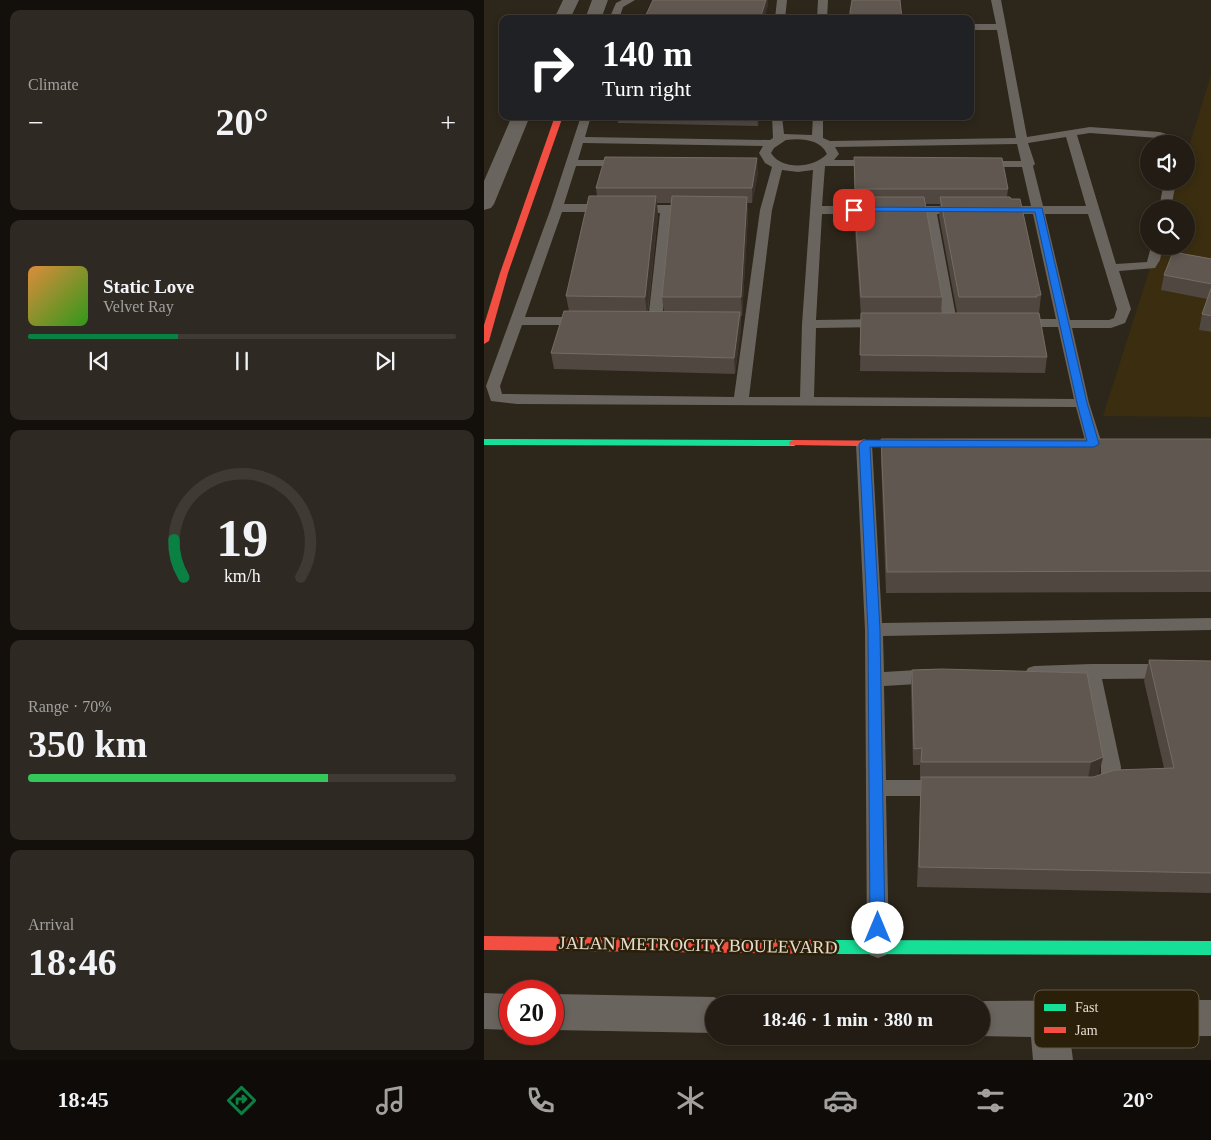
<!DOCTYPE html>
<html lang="en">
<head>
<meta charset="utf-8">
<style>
  :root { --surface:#221c14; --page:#2e2922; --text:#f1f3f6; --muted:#a2a1a0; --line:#3f3a34; --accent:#0b8043 }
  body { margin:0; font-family:"Times New Roman",serif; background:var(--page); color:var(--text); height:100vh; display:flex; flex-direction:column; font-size:19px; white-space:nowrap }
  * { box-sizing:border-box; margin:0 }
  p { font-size:16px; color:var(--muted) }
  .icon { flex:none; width:28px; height:28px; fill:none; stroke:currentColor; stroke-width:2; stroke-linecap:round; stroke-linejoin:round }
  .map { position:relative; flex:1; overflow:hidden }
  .details { display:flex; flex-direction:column; gap:10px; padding:10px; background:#130f0b; width:484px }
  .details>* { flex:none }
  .top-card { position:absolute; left:15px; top:15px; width:475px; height:105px; border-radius:10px; box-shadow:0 2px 8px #0003,0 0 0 1px var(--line); background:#202124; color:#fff; overflow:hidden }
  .controls { position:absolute; left:656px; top:135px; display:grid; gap:10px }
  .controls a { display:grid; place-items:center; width:55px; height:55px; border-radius:50%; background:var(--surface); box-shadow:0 2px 8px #0003,0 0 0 1px var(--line); font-size:25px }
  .speed { position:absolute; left:15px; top:980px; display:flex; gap:10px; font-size:25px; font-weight:700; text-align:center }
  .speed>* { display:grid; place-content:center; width:65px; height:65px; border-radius:50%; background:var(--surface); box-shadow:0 2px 8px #0003,0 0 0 1px var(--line); line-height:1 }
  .speed .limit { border:8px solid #d22; background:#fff; color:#111 }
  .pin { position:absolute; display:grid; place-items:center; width:42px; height:42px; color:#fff; margin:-21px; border-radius:10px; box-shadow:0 2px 8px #0006 }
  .me { position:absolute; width:55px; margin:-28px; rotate:0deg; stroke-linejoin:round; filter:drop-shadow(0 0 4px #0008) }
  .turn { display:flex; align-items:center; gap:18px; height:105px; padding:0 20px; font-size:22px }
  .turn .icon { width:65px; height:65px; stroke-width:2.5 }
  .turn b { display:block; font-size:35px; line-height:42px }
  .big { font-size:38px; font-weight:600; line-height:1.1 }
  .details .card { flex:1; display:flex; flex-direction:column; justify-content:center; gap:8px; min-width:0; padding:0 18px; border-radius:10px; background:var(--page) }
  .details .dial { align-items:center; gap:0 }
  .dial svg { height:130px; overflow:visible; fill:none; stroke:var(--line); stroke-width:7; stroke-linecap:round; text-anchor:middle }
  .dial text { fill:var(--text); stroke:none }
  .song { display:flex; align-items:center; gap:15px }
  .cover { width:60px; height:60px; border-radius:8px; background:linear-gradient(135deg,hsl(30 70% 55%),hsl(110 70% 35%)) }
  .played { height:5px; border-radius:2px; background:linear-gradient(90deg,var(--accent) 35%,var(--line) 35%) }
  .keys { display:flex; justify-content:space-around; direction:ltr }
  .heat { display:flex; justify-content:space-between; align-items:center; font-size:28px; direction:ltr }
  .charge { height:8px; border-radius:4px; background:linear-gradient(90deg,#34c759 70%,var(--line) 0) }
  .trip { position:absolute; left:221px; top:995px; width:285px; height:50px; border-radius:25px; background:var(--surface); box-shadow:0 2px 8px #0003,0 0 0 1px var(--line); font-weight:600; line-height:50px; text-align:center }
  .dock { display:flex; height:80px; justify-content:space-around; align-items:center; background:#0e0b08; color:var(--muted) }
  .dock .icon { width:35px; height:35px }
  .dock .selected { color:var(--accent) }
  .dock b { font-size:22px; color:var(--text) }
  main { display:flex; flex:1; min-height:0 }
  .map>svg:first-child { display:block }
  .built { fill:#3a2d10 }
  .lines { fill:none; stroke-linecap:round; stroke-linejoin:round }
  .lane { fill:#6a645e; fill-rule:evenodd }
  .street { fill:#6a645e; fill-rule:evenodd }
  .fast { fill:#16e098; fill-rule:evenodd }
  .jam { fill:#f24e42; fill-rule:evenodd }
  .wall { fill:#504741; fill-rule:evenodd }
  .shaded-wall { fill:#3b332b }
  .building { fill:#605750; stroke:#756c64 }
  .route { fill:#1a73e8; stroke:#114b97 }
  .labels { text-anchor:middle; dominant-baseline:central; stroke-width:5; stroke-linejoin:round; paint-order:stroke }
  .near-street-label { font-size:18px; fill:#e4ddcf; stroke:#2a1f08 }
  .key { fill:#2a1f08; stroke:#625844; stroke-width:1 }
  .key-label { font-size:14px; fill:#e4ddcf }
</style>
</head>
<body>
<main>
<section class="details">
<div class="card"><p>Climate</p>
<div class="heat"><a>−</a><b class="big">20°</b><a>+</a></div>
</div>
<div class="card">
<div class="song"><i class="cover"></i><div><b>Static Love</b><p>Velvet Ray</p></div></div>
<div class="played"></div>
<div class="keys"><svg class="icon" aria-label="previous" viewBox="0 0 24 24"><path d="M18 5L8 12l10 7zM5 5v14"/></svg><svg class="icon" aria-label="pause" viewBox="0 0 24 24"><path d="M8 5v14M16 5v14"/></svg><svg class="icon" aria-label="next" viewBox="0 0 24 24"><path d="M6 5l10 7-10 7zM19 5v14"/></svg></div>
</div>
<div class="card dial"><svg viewBox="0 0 100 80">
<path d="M14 69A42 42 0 1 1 86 69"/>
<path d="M14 69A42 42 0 0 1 8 46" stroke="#0b8043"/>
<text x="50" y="56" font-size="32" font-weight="700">19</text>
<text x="50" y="72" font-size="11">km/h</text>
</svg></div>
<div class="card"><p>Range · 70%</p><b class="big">350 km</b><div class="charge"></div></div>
<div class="card"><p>Arrival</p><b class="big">18:46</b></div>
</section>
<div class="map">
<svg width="728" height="1060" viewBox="0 0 728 1060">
  <rect width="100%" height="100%" fill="#2d261a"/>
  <path class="built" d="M727 75V417L619 416 673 246H702V209H685L693 181H702L703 153Z"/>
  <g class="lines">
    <path class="lane" d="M138 0H151L139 7 135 19H125L132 3Z
      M293 0H303L301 19H291Z
      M334 0H344L343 19H333Z
      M507 0H517L543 137 606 127 676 132 691 137 697 144H685L674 138 606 133 593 135 632 264 663 262 667 246H679L676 260 671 268 635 271 647 309 641 323 627 328H588L605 403 618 444 615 447H605L602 444 592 407 33 404 7 401 2 386 67 208 97 116H107L101 137 286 140 289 138 288 116H298L300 134 328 135 329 116H339V138L346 141 532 138 513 30H486V24H512ZM582 137 602 206H559L549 166 551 164 544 143ZM302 140C317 138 336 139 343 154 330 168 298 171 287 153L290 148ZM99 143 279 146 275 153 281 163 288 167 276 210 250 397 18 394 16 386 38 325H99L106 321 99 317H41L78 212H124L130 208 124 204H80L92 166H140L146 163 140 160H94ZM533 144 537 161H497L491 164 497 167H538L547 206H518L512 210 518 214H549L572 319H534L527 323 534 327H574L590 399 330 397 332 328 397 327 404 323 397 319 332 320 338 214H391L397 210 391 206H338L341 166H392L398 163 392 160H350L355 154 351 147ZM298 170 314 172 329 170 318 324 316 397H265L288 210ZM561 214H604L633 309 630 318 625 320H586Z
      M680 181H692L687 209H675Z
      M151 205H209L215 209 209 213H188L178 321 171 325 164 321 176 213 147 212 145 209Z
      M420 206H478L484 210 478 214H453L473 322 471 325H461L459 322 441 214 416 213 414 210Z
      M380 439 385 441 388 444 398 623 728 618V630L399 636 400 672 450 669 456 671 459 676 456 681 450 683 400 686 402 780H459L466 782 469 788 466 794 459 796H402L405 948 402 955 394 958 386 955 383 948 381 630 372 444 375 441Z
      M607 664H728V678L618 679 637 767 636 780 633 786 615 792 608 790 605 784 608 778 617 775V767L600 679 550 680 544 678 541 673 544 668 550 666Z"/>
    <path class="street" d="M79 0H95L86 19H70Z
      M108 0H124L117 19H101Z
      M28 116H46L10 204 7 208 0 210V181Z
      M0 993 26 994V1030L0 1029Z
      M69 994 230 997 244 1004H230V1033L69 1030Z
      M728 1000V1036L586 1037 589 1060H549L547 1037 495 1036H498V1004H490L498 1001Z"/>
    <path class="fast" d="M0 439 310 440 315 443 310 446 0 445Z
      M347 940 728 941V955L347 954 342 952 339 947 342 942Z"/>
    <path class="jam" d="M71 116H79L24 273 5 341 0 344V325L16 273Z
      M310 440 436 441 441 444 436 447 306 445 305 443 306 441Z
      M0 936 347 940 352 942 355 947 352 952 347 954 0 950Z"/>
  </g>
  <path class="wall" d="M133 116H275L274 126 134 123Z
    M370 157 524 189 523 197 557 295 555 314 563 357 561 373 376 371 377 316 370 216 371 197ZM441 204H456L455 216 473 313H457L458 297Z
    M274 173 268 203H263L264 216 258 316H257V328L251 374 70 369 67 353 85 311 82 296 113 196 112 188ZM173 203H187L178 297 180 312H164L174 215Z
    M728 259V332L715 330 718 314 723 299 677 290 680 275Z
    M397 439H728V592L402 593 397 460Z
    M665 660 728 661V893L433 887 437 778H436V765H429L427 687 428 670 603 673 615 774 606 777H609L680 768 660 681Z"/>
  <path class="shaded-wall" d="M282 0H284V6L280 19H276Z
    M273 116H275L274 126Z
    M273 158 274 173 268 203V188Z
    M172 196 174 215 163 316 161 297Z
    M263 197 264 216 258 316 257 297Z
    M256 312 257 328 251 374 250 358Z
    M619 757 615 774 604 778 607 762Z"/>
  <path class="building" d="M169 0H282L276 19H158L159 17H161Z
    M368 0H416L418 19H366V12Z
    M121 157 273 158 268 188H112Z
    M370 157 518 158 524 189H371Z
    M105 196H172L161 297 82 296Z
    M188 196 263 197 257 297H178Z
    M370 197H440L458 297H377Z
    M456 197H526L527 199H536L557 295H553V297H475Z
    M689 252 728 259V284L680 275Z
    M728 286V316L718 314Z
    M80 311 256 312 250 358 67 353Z
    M377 313H555L563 357 376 355Z
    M397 439H728V571L403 572Z
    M665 660 728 661V873L435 867 437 777H609L631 770 690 768Z
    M458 669 603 673 619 757 607 762H437L438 748 430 749 428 670Z"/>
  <path class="route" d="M370 207 558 208 603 403 615 444 610 447H386L396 630 401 928 399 933 394 935 388 933 386 928 384 630 375 444 380 440 603 441 593 403 551 212 368 211V208Z"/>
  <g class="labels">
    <g class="near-street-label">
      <text transform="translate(214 945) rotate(1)">JALAN METROCITY BOULEVARD</text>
    </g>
  </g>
  <rect x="550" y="990" width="165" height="58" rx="8" class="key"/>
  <rect x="560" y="1004" width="22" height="7" fill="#16e098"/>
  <rect x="560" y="1027" width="22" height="6" fill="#f24e42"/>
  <g class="key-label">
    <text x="591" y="1012">Fast</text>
    <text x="591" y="1035">Jam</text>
  </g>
</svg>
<div class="controls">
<a><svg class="icon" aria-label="sound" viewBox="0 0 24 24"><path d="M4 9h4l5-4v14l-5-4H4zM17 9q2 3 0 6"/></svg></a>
<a><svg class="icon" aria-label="search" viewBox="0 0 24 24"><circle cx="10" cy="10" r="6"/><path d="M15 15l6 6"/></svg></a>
</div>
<div class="speed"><div class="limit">20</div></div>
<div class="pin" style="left:370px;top:210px;background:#d93025"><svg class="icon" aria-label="arrive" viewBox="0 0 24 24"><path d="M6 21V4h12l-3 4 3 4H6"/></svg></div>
<svg class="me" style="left:394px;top:928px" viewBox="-20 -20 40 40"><circle r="19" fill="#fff"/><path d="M0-13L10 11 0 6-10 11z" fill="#1a73e8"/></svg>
<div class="trip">18:46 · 1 min · 380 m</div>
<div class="top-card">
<div class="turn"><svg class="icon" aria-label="right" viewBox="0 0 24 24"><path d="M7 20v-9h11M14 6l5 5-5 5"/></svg><div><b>140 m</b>Turn right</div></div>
</div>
</div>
</main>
<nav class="dock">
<b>18:45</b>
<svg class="icon selected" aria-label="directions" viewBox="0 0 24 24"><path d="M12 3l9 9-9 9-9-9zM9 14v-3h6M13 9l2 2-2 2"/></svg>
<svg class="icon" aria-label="music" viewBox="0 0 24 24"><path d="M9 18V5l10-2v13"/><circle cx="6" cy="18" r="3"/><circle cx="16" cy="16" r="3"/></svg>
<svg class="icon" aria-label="phone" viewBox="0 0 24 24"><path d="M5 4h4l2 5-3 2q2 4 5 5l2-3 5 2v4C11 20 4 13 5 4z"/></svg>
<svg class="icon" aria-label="climate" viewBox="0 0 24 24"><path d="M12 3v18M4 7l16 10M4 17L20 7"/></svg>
<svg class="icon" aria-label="car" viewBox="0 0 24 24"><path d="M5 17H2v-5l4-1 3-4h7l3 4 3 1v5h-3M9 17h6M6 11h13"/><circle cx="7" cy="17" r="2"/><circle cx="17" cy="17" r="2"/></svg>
<svg class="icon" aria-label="filters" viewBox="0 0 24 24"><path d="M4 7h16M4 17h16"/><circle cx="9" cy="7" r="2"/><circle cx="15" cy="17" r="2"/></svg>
<b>20°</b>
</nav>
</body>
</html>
